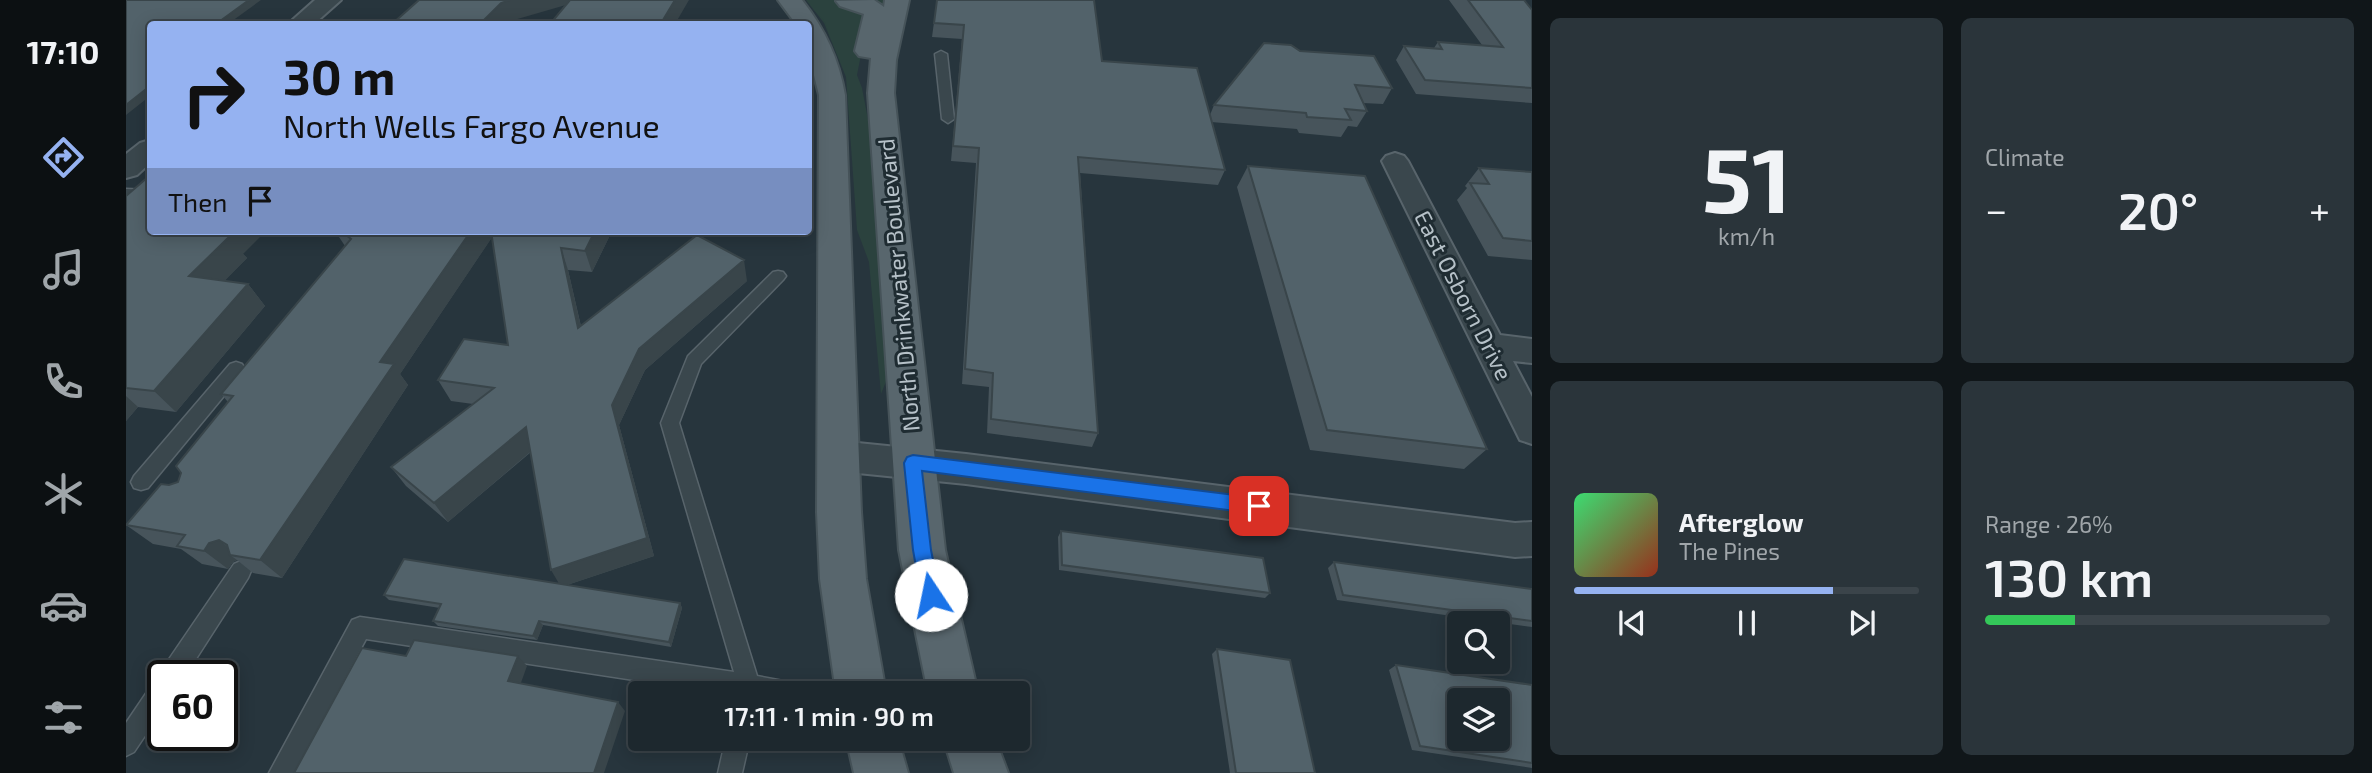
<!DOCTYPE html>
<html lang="en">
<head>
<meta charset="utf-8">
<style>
  :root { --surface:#1d282e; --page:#2a343a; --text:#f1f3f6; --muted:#a0a6aa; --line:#3b444a; --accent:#95b2f1 }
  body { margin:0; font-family:"Exo 2",sans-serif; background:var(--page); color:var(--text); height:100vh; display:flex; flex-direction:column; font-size:26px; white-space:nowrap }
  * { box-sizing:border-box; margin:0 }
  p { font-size:23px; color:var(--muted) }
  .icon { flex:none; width:38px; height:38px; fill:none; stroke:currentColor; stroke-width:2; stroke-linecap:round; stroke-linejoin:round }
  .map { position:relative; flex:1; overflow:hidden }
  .panel { display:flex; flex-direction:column; gap:18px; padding:18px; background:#101619; width:840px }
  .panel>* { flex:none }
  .top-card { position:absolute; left:21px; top:21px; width:665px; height:214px; border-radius:7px; box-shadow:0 4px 18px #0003,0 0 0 2px var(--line); background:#95b2f1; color:#111; overflow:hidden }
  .tools { position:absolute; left:1321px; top:611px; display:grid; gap:14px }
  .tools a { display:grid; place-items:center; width:63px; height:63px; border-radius:7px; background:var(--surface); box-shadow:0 4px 18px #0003,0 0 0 2px var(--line); font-size:35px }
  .speed { position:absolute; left:21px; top:660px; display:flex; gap:14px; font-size:35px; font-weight:700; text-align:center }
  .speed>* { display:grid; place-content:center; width:91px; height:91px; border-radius:50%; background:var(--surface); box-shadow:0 4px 18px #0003,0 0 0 2px var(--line); line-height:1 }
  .speed .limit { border:4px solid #111; border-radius:10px; background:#fff; color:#111 }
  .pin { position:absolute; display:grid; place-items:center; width:60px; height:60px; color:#fff; margin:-30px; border-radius:14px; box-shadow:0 4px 10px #0006 }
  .me { position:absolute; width:77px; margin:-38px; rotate:349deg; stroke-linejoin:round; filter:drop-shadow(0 0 5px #0008) }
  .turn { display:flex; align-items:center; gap:24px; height:147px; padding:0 21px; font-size:32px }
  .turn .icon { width:91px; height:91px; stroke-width:2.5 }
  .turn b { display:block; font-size:49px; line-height:60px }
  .then { display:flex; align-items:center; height:66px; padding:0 21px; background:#0003; gap:14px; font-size:26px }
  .big { font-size:52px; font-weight:600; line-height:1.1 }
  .panel .tile { flex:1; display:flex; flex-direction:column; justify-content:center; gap:10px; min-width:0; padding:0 24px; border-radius:10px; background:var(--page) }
  .panel .dial { align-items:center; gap:0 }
  .dial b { font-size:91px; line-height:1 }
  .song { display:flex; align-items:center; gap:21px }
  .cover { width:84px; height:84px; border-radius:10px; background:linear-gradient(135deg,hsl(140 70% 55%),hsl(10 70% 35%)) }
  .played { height:7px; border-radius:4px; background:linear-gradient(90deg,var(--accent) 75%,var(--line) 75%) }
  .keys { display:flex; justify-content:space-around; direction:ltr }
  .heat { display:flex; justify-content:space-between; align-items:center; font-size:38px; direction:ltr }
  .charge { height:10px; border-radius:5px; background:linear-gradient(90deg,#34c759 26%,var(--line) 0) }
  .panel .tiles { flex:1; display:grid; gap:18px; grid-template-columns:repeat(2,1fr) }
  .trip { position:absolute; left:502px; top:681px; width:402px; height:70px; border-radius:7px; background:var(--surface); box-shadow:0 4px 18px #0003,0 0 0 2px var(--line); font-weight:600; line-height:70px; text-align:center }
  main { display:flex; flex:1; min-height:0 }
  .tabs { display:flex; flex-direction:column; width:126px; justify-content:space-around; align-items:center; background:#0c1012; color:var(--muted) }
  .tabs .icon { width:49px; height:49px }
  .tabs .active { color:var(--accent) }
  .tabs b { font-size:32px; color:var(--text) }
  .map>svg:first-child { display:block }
  .green { fill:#2b423e }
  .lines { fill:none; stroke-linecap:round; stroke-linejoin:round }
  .service-casing { stroke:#58646b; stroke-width:3 }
  .minor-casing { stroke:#58646b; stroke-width:4 }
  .tertiary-casing { stroke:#58646b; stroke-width:4 }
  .primary-casing { stroke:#465359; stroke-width:4 }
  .service { fill:#3a474d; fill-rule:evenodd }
  .minor { fill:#3a474d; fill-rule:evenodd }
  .tertiary { fill:#3a474d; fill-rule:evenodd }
  .primary { fill:#58666d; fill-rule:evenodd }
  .wall { fill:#47545b }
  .shaded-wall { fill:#39454a }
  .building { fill:#52626a; stroke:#39454a; stroke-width:2; fill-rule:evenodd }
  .route { fill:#1a73e8; stroke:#114b97; stroke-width:2 }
  .labels { text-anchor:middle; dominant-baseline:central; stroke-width:6; stroke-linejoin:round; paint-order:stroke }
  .street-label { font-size:23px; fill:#b6c1c8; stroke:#1f2c32 }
</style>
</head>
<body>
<main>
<nav class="tabs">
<b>17:10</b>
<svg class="icon active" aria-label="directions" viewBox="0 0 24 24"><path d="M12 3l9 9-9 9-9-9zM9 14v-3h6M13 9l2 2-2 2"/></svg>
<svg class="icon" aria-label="music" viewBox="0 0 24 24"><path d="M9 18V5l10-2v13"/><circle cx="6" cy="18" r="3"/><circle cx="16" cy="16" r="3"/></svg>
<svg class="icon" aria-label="phone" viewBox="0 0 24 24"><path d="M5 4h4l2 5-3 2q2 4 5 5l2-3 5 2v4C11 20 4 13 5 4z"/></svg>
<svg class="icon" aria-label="climate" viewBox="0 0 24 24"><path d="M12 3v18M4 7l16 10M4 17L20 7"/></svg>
<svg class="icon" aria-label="car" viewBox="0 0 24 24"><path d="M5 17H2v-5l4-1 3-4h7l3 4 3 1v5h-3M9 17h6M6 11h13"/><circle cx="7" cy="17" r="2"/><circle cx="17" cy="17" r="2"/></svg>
<svg class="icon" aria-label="filters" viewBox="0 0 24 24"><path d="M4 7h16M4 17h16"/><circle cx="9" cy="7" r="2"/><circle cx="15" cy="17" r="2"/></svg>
</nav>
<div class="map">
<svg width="1406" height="773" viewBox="0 0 1406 773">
  <rect width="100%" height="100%" fill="#27353d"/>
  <path class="green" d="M680 0H759L757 7 742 19 731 75 736 88 745 135 761 339V379L755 394 743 262 731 230 720 77 698 23Z"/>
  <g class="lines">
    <g class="service-casing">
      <path id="service" d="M815 51 821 54 828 119 822 123 816 119 809 54Z
        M0 189 24 190V198L0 197Z
        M652 271 657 272 660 276 657 280 575 364 553 423 631 676 679 685 683 693H593L240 639 168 773H143L226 620 234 617 608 672 535 423 562 356 647 272Z
        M110 362 116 364 119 369 116 374 22 488 15 490 8 488 5 482 8 476 104 364Z
        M115 561 122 564 125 571 122 578 59 676H37V709L8 752 0 756V723L29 680 34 678 37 668 108 564Z
        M731 676 739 679 742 687 740 693H688L692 685Z
        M600 738H624L616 773H592Z"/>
    </g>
    <g class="minor-casing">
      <path id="minor" d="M1269 153 1278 156 1282 161 1374 335 1406 339V363L1387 361 1406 397V444L1394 440 1256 161 1260 156Z
        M712 441 840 454 1389 523 1406 522V556L1389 557 840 484 712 471 699 467 694 456 699 445Z"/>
    </g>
    <g class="tertiary-casing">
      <path id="tertiary" d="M189 0H215L188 24H162Z
        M24 140V163L11 175 0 178V154L14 143Z"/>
    </g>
    <g class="primary-casing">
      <path id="primary" d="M652 0H676C699 29 713 59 719 95L735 512 740 579 760 693H710L694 579 691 512 693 95 682 52V24H670Z
        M748 0 758 7 759 0H783L770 60 768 93 819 550 852 693H802L773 550 742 93 745 58 733 56 729 51 738 14 714 6 710 1Z
        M720 738H772L782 773H728Z
        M817 738H869L882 773H828Z"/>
    </g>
    <use href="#service" class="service"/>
    <use href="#minor" class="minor"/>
    <use href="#tertiary" class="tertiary"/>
    <use href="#primary" class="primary"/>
  </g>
  <path class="wall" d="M811 0H968L976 61 1084 115 1088 105 1174 51 1266 88 1257 104 1237 103 1241 111 1231 127 1222 126 1215 137 1173 133 1171 129 1085 122 1099 170 1092 185 954 173 972 433 966 447 861 433 863 387 836 384 850 163 825 161 836 39 806 37Z
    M1323 0H1398L1406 10V103L1290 94 1270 60 1278 46 1308 48 1312 42 1356 45Z
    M1122 166 1361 449 1338 469 1184 450 1111 187Z
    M1353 168 1406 172V260L1362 256 1331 200 1341 188 1339 186Z
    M0 196 117 254 121 258 98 281 122 284 139 306 50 412 12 407 0 421Z
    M209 231H364L365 233 486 231 466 272 442 270 455 326 621 281 519 370 493 425 528 556 441 585 554 603 556 608 545 647 417 625 411 640 312 626 307 621 314 608 263 600 258 595 433 584 405 452 322 522 280 486 265 467 347 404 325 401 312 380 382 345 366 237 274 374 282 385 156 578 127 573 111 560 107 562 102 569 76 564 55 549 27 544 0 525 43 485 52 482 55 473 102 402 95 394 219 246Z
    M935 531 1144 593 1139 598 933 570 932 537Z
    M1208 562 1406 589V627L1211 600 1202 568Z
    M1091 649 1189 773H1104L1086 654Z
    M1270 665 1406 685V768L1286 750 1263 670Z"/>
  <path class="shaded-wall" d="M123 0H135L102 24H90Z
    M384 0H457L381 22 379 24H354L375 3Z
    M549 0H563L549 24H538L537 20Z
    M24 86V96L0 115V105Z
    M102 231H140L117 254 121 258 82 298 63 276Z
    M345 231H364L367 236 274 374 282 385 156 578 134 560 254 362Z
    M469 231H486L466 272 459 251Z
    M435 248 442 270 460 349 452 328Z
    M618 260 621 281 519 370 493 425 528 556 435 587 425 570 486 405 513 349Z
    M122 284 139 306 50 412 28 391Z
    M0 396 12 407 0 421Z
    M400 427 410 447 322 522 308 503Z
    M93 540 114 557 104 555 111 560 107 562 102 569 78 551 83 543Z
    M554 603 556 608 545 647 543 642Z
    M413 621 417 625 411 640 407 636Z
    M392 656 401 666 392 691 382 681Z
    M492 702 499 711 478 773H468Z"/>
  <path class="building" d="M0 0H123L90 24H24V86L0 105Z
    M293 0H384L375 3 354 24H266Z
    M444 0H549L537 20H545L542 24H424Z
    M811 0H968L976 61 1071 68 1099 170 952 157 972 433 865 419 867 373 839 369 853 148 827 146 838 25 808 23Z
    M1342 0H1398L1406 10V88L1299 80 1278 46 1316 49 1312 42 1377 47Z
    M1138 43 1165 45 1174 51 1248 56 1266 88 1229 85 1241 111 1219 109 1225 120 1181 117 1180 113 1088 105Z
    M1122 166 1239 176 1361 449 1201 430Z
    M1353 168 1406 172V241L1377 238 1344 183 1363 184Z
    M22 177 24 178V231H102L97 235 104 236 63 276 122 284 28 391 0 388V196Z
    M215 231H345L254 362 268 364 134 560 104 555 101 545 93 540 83 543 78 551 51 546 59 535 0 525 35 484 43 485 52 482 55 473 50 466 107 396 95 394 225 239Z
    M365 231H469L459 251 435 248 452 328 571 235 618 260 513 349 486 405 521 538 425 570 400 427 308 503 265 467 368 388 312 380 338 339 382 345Z
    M935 531 1137 558 1144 593 936 565Z
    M278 559 554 603 543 642 413 621 407 636 307 621 315 604 258 595Z
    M1208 562 1406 589V621L1217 595Z
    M288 640 392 656 382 681 492 702 468 773H168L236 648 280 656Z
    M1091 649 1164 660 1189 773H1110Z
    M1270 665 1406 685V763L1294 746ZM1334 700H1372V738H1334Z"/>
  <path class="route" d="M787 455 1133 498 1139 501 1142 506 1139 512 1133 514 796 471 805 550 814 595 812 602 805 605 798 602 795 595 787 550 778 463 781 457Z"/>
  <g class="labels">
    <g class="street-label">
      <text transform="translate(772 285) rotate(-95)">North Drinkwater Boulevard</text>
      <text transform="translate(1338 295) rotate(63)">East Osborn Drive</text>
    </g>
  </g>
</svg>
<div class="tools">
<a><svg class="icon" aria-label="search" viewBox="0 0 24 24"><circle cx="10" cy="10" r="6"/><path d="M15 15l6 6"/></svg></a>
<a><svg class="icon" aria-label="layers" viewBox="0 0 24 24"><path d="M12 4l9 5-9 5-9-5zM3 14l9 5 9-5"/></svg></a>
</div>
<div class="speed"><div class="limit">60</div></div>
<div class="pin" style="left:1133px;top:506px;background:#d93025"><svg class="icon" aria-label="arrive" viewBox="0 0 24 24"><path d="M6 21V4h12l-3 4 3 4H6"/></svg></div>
<svg class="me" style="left:805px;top:595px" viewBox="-20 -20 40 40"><circle r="19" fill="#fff"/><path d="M0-13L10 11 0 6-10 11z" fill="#1a73e8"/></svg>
<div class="trip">17:11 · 1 min · 90 m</div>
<div class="top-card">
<div class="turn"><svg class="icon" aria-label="right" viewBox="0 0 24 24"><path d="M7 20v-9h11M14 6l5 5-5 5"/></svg><div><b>30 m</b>North Wells Fargo Avenue</div></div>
<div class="then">Then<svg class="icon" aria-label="arrive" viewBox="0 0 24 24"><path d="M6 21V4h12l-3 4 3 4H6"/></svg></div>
</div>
</div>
<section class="panel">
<div class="tiles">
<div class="tile dial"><b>51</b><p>km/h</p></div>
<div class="tile"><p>Climate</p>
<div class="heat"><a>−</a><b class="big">20°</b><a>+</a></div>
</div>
<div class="tile">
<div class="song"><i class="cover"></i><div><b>Afterglow</b><p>The Pines</p></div></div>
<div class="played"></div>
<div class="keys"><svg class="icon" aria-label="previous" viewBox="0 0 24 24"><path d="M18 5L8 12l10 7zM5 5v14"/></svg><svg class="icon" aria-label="pause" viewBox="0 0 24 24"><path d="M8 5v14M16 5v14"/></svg><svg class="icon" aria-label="next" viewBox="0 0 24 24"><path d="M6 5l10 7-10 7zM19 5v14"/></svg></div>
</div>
<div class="tile"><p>Range · 26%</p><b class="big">130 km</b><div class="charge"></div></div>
</div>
</section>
</main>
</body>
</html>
